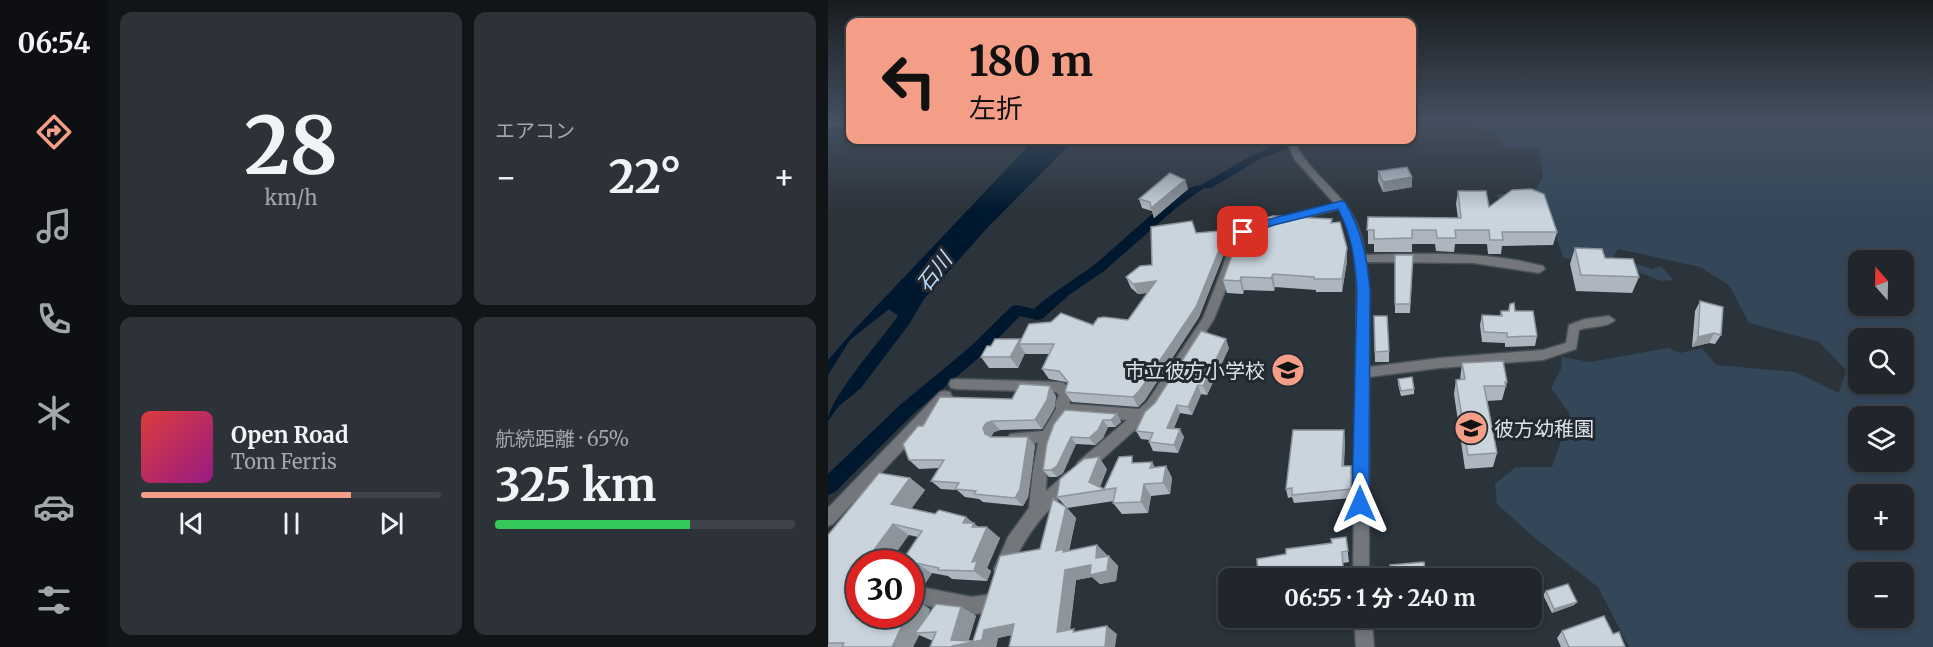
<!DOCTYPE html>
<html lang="ja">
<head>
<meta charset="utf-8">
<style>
  :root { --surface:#20262c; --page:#2d3238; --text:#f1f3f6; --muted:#a2a5a9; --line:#3d4348; --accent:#f49e87 }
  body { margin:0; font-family:Merriweather,"Noto Sans JP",serif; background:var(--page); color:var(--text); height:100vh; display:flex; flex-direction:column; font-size:22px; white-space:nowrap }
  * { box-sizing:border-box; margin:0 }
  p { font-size:20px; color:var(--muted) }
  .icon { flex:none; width:33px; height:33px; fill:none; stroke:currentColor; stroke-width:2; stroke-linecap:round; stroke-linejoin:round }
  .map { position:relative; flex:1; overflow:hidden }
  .side { display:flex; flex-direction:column; gap:12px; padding:12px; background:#121518; width:720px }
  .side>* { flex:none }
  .top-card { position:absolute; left:18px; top:18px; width:570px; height:126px; border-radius:12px; box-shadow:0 3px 9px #0003,0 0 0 2px var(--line); background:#f49e87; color:#111; overflow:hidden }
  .needle { width:39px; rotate:340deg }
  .buttons { position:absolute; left:1020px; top:250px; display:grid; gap:12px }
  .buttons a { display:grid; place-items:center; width:66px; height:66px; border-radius:12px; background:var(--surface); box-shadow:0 3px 9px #0003,0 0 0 2px var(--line); font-size:30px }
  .speed { position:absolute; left:18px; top:550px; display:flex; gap:12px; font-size:30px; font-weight:700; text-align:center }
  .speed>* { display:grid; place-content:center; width:78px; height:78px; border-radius:50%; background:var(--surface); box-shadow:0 3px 9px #0003,0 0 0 2px var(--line); line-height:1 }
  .speed .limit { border:9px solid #d22; background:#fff; color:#111 }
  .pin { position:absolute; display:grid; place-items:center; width:51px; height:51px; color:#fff; margin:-26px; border-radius:12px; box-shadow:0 3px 9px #0006 }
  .me { position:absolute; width:66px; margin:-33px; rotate:0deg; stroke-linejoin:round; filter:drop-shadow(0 0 4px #0008) }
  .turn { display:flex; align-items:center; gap:21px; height:126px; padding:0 24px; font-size:27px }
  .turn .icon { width:78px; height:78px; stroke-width:2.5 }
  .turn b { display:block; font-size:42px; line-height:51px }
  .big { font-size:45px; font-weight:700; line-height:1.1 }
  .side .tile { flex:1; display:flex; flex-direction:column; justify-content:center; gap:9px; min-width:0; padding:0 21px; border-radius:12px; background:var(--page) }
  .side .dial { align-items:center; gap:0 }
  .dial b { font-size:78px; line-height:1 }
  .song { display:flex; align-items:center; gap:18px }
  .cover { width:72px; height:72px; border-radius:9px; background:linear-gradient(135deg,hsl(0 70% 55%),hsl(310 70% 35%)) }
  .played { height:6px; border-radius:3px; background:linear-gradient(90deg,var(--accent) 70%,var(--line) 70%) }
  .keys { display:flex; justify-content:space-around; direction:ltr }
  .heat { display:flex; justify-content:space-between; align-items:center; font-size:33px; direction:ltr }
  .charge { height:9px; border-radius:4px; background:linear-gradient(90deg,#34c759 65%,var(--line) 0) }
  .side .tiles { flex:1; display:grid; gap:12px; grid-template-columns:repeat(2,1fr) }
  .trip { position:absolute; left:390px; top:568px; width:324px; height:60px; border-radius:12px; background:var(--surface); box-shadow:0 3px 9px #0003,0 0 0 2px var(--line); font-weight:700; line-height:60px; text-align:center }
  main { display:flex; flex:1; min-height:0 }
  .tab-bar { display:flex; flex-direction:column; width:108px; justify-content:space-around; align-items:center; background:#0d0f12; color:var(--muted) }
  .tab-bar .icon { width:42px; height:42px }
  .tab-bar .selected { color:var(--accent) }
  .tab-bar b { font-size:27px; color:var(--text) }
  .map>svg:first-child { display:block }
  .green { fill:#344759; fill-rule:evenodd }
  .water { fill:#00182e }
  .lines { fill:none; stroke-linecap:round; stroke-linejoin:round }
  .canal { fill:#00182e; fill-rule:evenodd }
  .minor-casing { stroke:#474f57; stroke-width:3 }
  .minor { fill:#73777b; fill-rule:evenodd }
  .wall { fill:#adb6be }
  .shaded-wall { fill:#8d949b }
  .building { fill:#c9d4dd; stroke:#8d949b; stroke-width:1.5 }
  .route { fill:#1a73e8; stroke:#114b97; stroke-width:1.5 }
  .labels { text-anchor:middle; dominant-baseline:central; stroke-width:6; stroke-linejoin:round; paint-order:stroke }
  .poi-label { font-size:20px; fill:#dde2e7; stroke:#222931; text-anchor:end }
  .water-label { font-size:21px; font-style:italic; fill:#bddcf8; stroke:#222931 }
</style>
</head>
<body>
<main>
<nav class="tab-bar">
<b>06:54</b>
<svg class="icon selected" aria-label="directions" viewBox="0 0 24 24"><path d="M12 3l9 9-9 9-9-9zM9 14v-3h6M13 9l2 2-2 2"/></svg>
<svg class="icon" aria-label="music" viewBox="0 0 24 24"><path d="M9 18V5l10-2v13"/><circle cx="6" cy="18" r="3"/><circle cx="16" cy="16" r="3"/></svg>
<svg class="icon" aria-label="phone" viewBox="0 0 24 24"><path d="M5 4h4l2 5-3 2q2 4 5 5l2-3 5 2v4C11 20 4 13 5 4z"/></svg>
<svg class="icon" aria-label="climate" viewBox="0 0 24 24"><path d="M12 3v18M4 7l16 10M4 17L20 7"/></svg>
<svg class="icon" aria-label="car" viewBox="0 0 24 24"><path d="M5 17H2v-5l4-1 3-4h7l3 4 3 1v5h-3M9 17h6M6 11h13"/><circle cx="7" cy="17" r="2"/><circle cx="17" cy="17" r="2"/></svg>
<svg class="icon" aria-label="filters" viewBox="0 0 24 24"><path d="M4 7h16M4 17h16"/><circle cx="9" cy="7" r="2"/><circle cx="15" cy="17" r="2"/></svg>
</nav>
<section class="side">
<div class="tiles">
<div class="tile dial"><b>28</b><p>km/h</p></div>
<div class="tile"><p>エアコン</p>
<div class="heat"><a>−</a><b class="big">22°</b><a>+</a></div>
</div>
<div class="tile">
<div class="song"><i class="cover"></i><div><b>Open Road</b><p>Tom Ferris</p></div></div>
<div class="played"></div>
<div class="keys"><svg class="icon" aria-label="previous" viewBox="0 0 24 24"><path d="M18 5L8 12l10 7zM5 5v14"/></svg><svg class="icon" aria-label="pause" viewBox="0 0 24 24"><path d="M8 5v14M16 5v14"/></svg><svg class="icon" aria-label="next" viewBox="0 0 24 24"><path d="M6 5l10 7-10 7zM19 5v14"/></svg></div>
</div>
<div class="tile"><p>航続距離 · 65%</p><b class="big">325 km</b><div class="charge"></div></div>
</div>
</section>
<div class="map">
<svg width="1105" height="647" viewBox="0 0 1105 647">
  <rect width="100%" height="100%" fill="#2b333b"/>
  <path class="green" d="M643 120H1105V647H801L770 587 708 539 669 504 667 484 688 467H724L742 414 723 388 733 369 734 357 762 362 840 348 852 353 874 348 888 365 967 372 1011 393 1018 370 991 342 921 323 901 285 872 267 790 249 785 257 824 269 833 266 845 280 833 281 793 265 735 258 718 201 671 200 669 194 705 193 715 177 711 149 676 148 666 129 656 131ZM1030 261H1076V306H1030ZM1030 339H1076V384H1030ZM1030 417H1076V462H1030ZM1030 495H1076V540H1030ZM1030 573H1076V618H1030Z"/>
  <path class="water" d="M206 140H246L160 227 96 299 82 323 33 388 11 406 0 421C0 399 55 338 70 316L61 309 22 340 0 375V360L26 330Z"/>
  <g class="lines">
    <path class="canal" d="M463 140H474L467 144 463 143Z
      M457 143 461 144V148L434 158 383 188H376L348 208 276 271 241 295 214 319 209 320 192 316 154 355 84 415 7 492 0 495V474L72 405 142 347 184 306 189 305 206 309C225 292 246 280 266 265 286 250 352 183 373 185L426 154Z"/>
    <g class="minor-casing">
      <path id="minor" d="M458 140H466C476 164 496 179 513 199 527 215 534 234 537 255 596 253 658 251 715 266L717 269 711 273 645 263 538 262 541 290V367L612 358 715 350 738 343 741 325 757 319 781 316 787 320C779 328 762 326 751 330L748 349 715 360 612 368 541 377V579H525L529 290C528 262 526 233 511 209L450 224 445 221 446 219 507 204 467 160Z
        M419 227 424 230 413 243 406 269 386 319 329 410 260 472 255 474 250 472 248 467 250 462 299 420 241 415C221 433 219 466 218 491L237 474 242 472 247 474 249 479 247 484C216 512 196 536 180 575L174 577 168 575 166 569 180 537 201 508 205 470 210 443 187 444 182 442 180 438 182 434 215 431 228 409 227 404 231 395 228 392 128 389 123 388 121 384 123 380 128 379 231 382 236 383 245 394 241 404 311 409 319 402 375 318 394 269 403 242 415 228Z
        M117 391 122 392 124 396 122 400 5 524 0 526V508L112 392Z
        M82 585 144 597 163 594 169 597 172 603 169 609 144 615 82 602Z
        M526 618H544L546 647H528Z"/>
    </g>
    <use href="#minor" class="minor"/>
  </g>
  <path class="wall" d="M550 171 584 177V187L555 192 550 181Z
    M357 180 360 189 326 218 324 211 314 208 311 199Z
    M630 191 661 207 729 232 725 245 674 246 673 254H660L659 244H627L626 252 608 251 607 244H584V252H546V244H540V217L630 218 628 204Z
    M504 219V223L519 248V261L514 292H488V290L447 287 446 291 416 290 415 294 399 293 395 280 413 234 426 223Z
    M368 233 393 239 398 249 371 317 317 400 310 407 244 402 237 392 240 384 238 382 221 379 214 369 221 354H198L197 353 190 368H161L153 357 163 346 192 339 193 340 265 325 300 320 319 293 310 294 303 288 298 277 324 265Z
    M747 248 777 258 811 277 804 293 748 291 742 264Z
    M567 255H585L582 313H567Z
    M872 301 893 335 887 344 881 343 864 347 867 311Z
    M682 304 709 336 707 346 677 347V343L654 342 652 325 654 315 672 316 673 311H680Z
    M546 316 561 351V362H547Z
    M401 348 379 395 373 394 364 415 352 413 346 428 356 437 350 453 325 451 321 442 322 440 313 439 308 431Z
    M634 363 679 382 674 400 659 401 669 453 665 467 637 469 626 394 628 380H632Z
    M570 379 586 389V394L573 396 570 384Z
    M228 396 226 409 214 429 172 430 166 432 163 437 207 445 200 497 195 506 155 502 151 499 137 497 129 490 113 489 103 481 111 468 91 469 81 460 95 426 184 399Z
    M289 414 293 422 287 427H280L275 438 267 445 248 444 235 473 229 477H221L215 470 219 443Z
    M517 440 516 466 524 475V498L466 503 464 497 460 498 458 489Z
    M308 463 327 467 338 466 344 478 342 494 323 496 320 513 294 514 285 503 286 501 239 508 229 497 279 469 272 487 276 489Z
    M82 478 97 490 83 509 107 514 138 517 150 527 172 538 159 568 163 571 159 581 124 579 120 576 104 573 96 585 82 583V564L90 537 81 535 32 564V615L102 609 99 617 133 607 148 616 140 641H145L212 549 238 507 248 518 241 551 269 545 290 566 288 581 272 584 264 577 248 580 242 630 250 632 289 634 183 635 170 638 168 647 105 641 91 635 85 647H0V535Z
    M518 537 521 562 515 563 458 554 504 543Z
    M407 570 409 574V579H400V600H395L393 597 394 572Z
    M718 591 749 602 746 605 724 613 715 595Z
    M734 631 785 634 797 647H733L729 638Z"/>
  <path class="shaded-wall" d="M0 120H21V123L0 127Z
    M584 177V187L555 192V182Z
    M357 180 360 189 326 218 323 208Z
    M391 231 394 241 396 238 398 249 371 317 317 400 310 407 305 397 391 239Z
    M519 248V261L514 292V279Z
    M445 274 447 287 446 291 443 278Z
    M413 277 416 290 415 294 412 281Z
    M328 281 332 291 310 294 305 284Z
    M886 333 881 343 864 347 870 337Z
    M192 339 195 344H191L197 353 190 368 182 357Z
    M398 339 401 348 379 395 375 386Z
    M370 385 373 394 364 415 360 407Z
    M222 386 228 396 226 409 214 429 207 420Z
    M349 405 352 413 343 436 339 428Z
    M289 414 293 422 287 427 283 420Z
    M275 420 280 427 275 438 267 445 261 438Z
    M164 421 172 430 166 432 163 437 157 434 155 428 158 423Z
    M352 429 356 437 350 453 346 445Z
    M516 430 517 440 515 475 514 466Z
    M200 437 207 445 200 497 195 506 187 498Z
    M243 437 248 444 235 473 229 477 223 470Z
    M271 457 279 469 270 491 261 482Z
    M324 462 331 474 322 468Z
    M338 466 344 478 342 494 335 483Z
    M82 478 97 490 78 516 63 504Z
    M316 484 323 496 320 513 313 502Z
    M238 507 248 518 240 553 228 551Z
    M138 517 157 532 159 527 172 538 159 568 163 571 159 581 146 571 135 523Z
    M65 524 81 535 60 564H38L40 558Z
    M269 545 279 556 268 558Z
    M281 556 290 566 288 581 272 584 264 577 248 580 240 640 229 632 237 570Z
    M88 563 104 573 96 585 82 577V572Z
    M32 573V599L17 592Z
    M86 599 102 609 92 633H87L91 635 85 647H64L79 615H82V607Z
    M749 602 746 605 724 613 726 609Z
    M133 607 148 616 140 643 154 640 156 630 186 624 199 632 170 638 168 647H124L123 640Z
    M279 626 289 634 287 647H277Z"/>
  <path class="building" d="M579 167 584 177 555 182 550 171Z
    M342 173 357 180 323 208 322 202 311 199Z
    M703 189 716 194 729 232H674L675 240H662L661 230H627L628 238H609L608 230H584V238L546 239V230H539L540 217 633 218 630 191H658L661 207 684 190Z
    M445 216 504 219 503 223 512 222 519 248 514 279H486V277L445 274 443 278 413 277 412 281 395 280 411 235 413 234 418 223H426L427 221Z
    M364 221 368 233 391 231V239L396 238 368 307 312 390 305 397 237 392 240 382 231 371 214 369 226 344H191L201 324 223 322 233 313 265 325 270 318 276 317 300 320 328 281 305 284 298 277 312 266 324 265 323 227Z
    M747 248 774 249 777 258 805 259 811 277 753 275Z
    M567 255H585L582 304H567Z
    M872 301 895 307 893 335 886 333 870 337Z
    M686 303 687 311H705L709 336 679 337V333L656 332 654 315 674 316 673 311H681L682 304Z
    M546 316H559L561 351 547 352Z
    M373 331 398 339 375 386 370 385 360 407 349 405 339 428 352 429 346 445 321 442 325 433 308 431 317 412 327 403Z
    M167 339H192L182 357H153L159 346H163Z
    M675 361 679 382H677L678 386H656L669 453 640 455 628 380 637 379 634 363Z
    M584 377 586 389 573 391 570 379Z
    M192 384 222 386 219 400 207 420 164 421 158 423 155 428 157 434 163 437H200L192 489 187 498 146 494 148 491 127 489 131 483 103 481 116 460H81L75 444 90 426H95L112 397 184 399Z
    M237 410 289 414 283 420H275L270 430 261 438 243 437 229 466 223 470H215L219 443 226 424Z
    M465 430H516L514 466H523V489L464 495V488L458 489Z
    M304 456V463L324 462 322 468 338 466 335 483 316 484 313 502 285 503 288 488 229 497 232 479 256 459 271 457 261 482 276 489 291 457Z
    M51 473 82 478 63 504 107 514 111 510 138 517 135 523H146L144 527H159L144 562 149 561 146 571 110 570 111 568 88 563 82 572V564H72L94 531 65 524 40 558H43L38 564H32V573L17 592H32V615H79L64 647H14L16 643H0V535Z
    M225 499 238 507 228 551 235 549V552L269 545 268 558 281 556 279 571 262 575 263 565 237 570 229 632 246 629 245 632 279 626 277 647H181L186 624 156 630 154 640 124 646V647H102L108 632 87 633 108 604 133 607 123 640 145 641 172 556 212 549Z
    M518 537 520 551 514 552 516 579H430L429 559 458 554V549L504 543 503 539Z
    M596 562 598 579H545V575L552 574V569L562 568V565Z
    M407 570V579H400V596L393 597 394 572Z
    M740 584 749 602 726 609 718 591Z
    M82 599H86L82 607Z
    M776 616 785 634 791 632 797 647H741L734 631Z"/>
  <linearGradient id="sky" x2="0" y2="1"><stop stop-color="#181c20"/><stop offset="0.57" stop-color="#445060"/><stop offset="1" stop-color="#445060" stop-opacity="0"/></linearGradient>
  <rect width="1105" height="211" fill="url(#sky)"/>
  <path class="route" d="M513 201 517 202C534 230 539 258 542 290L541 504 539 510 532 512 526 510 524 504 529 290C527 261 524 235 510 209L446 225 415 236 409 232 438 220Z"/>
  <defs>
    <g id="school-disc" transform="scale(1.725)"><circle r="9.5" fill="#f49e87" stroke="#222931"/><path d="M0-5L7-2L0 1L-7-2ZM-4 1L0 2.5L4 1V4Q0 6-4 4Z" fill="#111"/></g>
  </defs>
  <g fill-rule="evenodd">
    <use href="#school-disc" x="460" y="370"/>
    <use href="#school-disc" x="643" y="428"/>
  </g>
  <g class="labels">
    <g class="poi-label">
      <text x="437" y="370">市立彼方小学校</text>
      <text x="666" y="428" text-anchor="start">彼方幼稚園</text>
    </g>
    <g class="water-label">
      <text transform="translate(106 272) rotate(-52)">石川</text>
    </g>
  </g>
</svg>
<div class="buttons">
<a><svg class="needle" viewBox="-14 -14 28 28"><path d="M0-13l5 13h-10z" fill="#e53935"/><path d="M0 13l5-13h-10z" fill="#a2a5a9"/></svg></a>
<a><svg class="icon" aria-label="search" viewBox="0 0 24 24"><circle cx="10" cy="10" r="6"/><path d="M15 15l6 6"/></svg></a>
<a><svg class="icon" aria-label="layers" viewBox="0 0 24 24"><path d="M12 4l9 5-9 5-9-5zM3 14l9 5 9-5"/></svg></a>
<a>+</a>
<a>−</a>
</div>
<div class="speed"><div class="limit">30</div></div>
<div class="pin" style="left:415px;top:232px;background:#d93025"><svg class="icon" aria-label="arrive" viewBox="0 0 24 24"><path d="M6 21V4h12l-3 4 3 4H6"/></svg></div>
<svg class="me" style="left:532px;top:504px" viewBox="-20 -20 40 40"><path d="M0-17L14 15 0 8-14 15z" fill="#1a73e8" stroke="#fff" stroke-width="4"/></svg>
<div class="trip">06:55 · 1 分 · 240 m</div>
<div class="top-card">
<div class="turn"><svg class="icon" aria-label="left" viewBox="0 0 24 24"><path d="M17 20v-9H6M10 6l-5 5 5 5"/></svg><div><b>180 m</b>左折</div></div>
</div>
</div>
</main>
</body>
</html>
